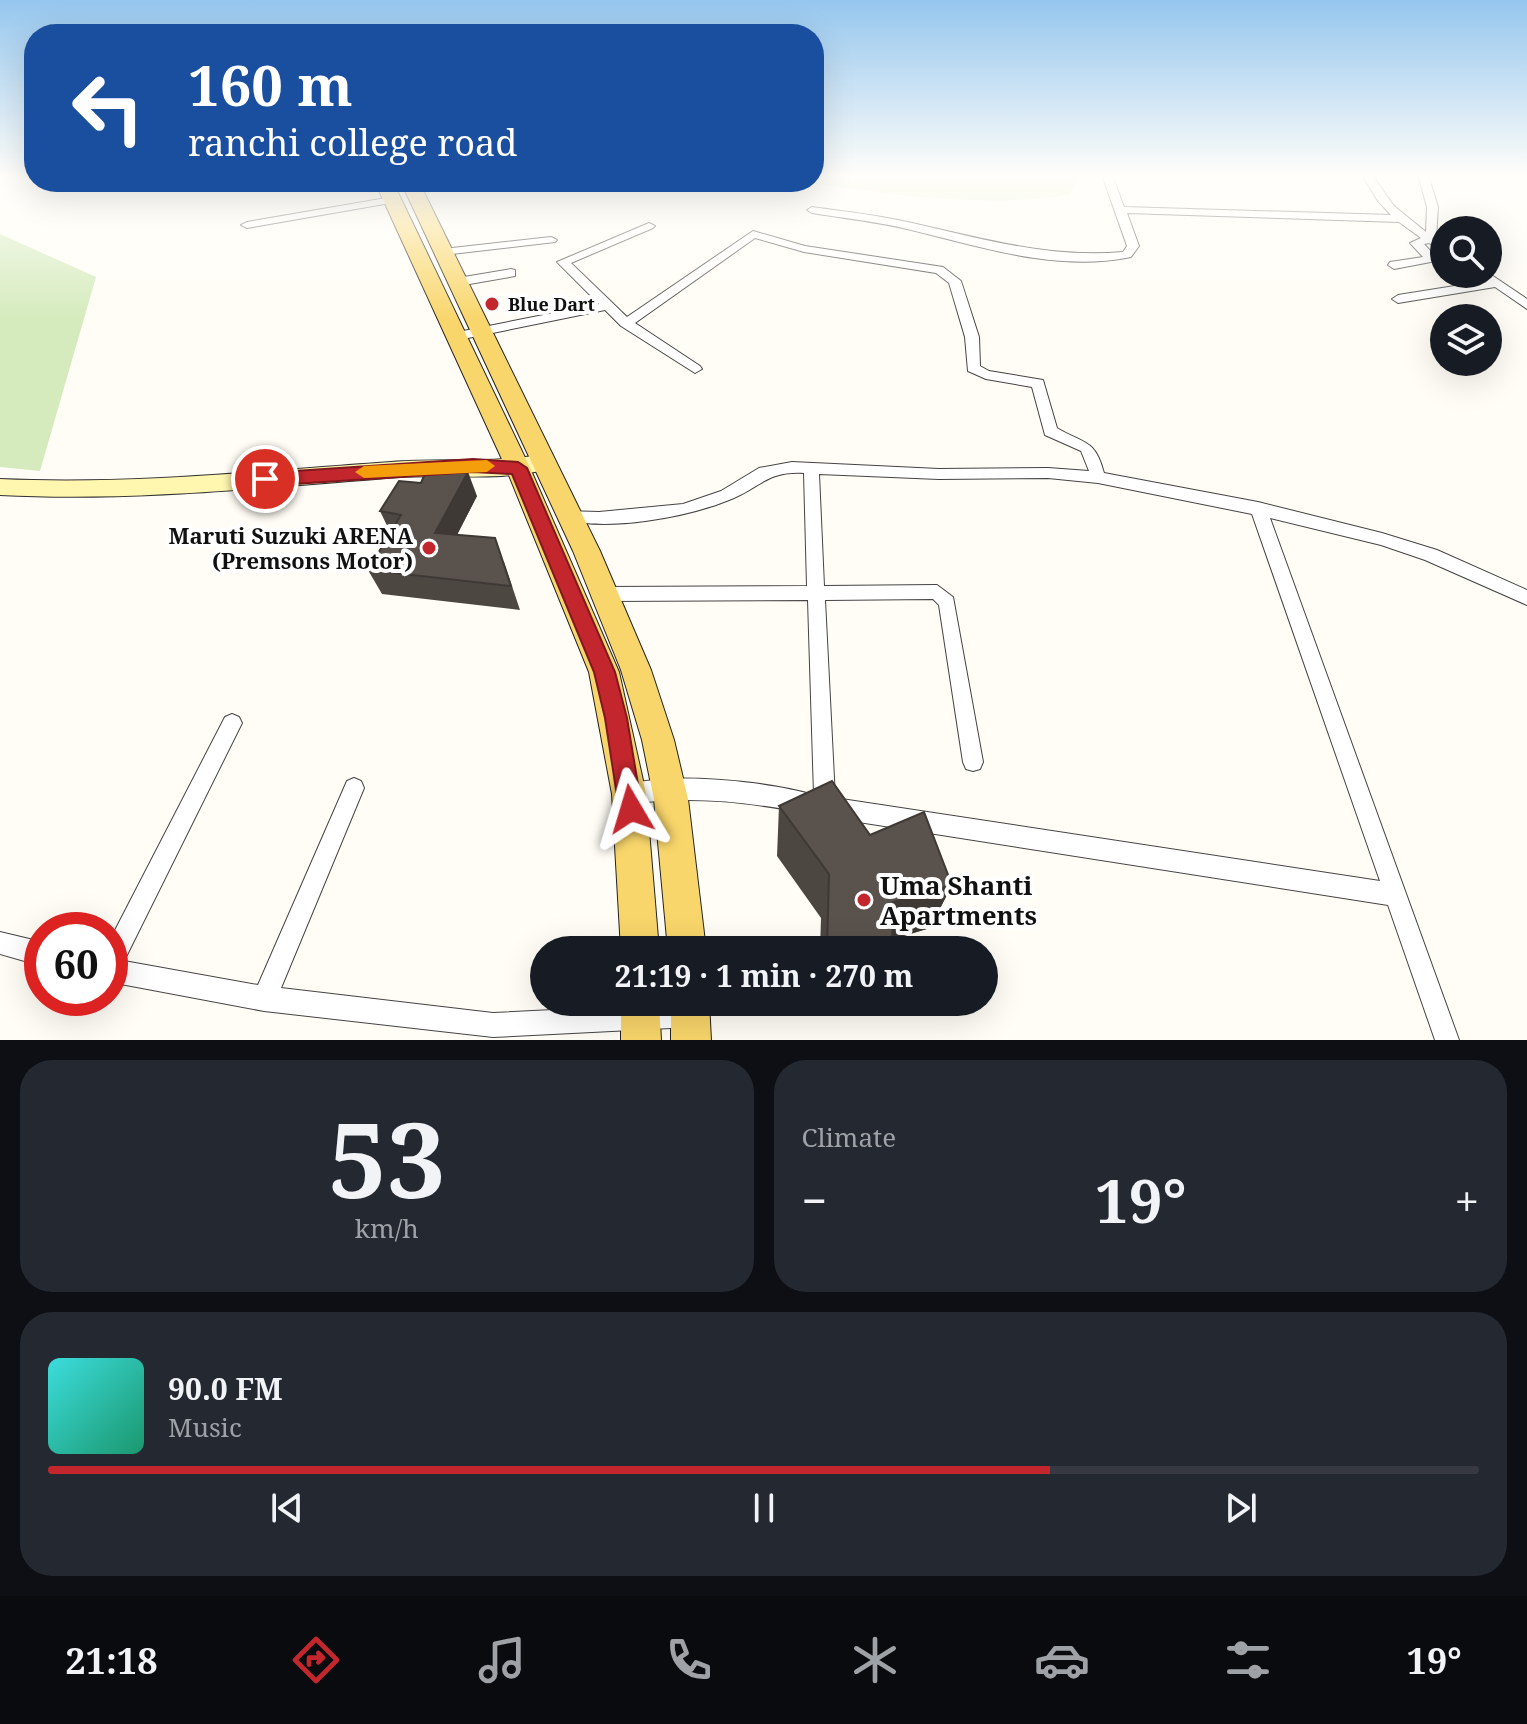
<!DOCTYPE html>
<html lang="en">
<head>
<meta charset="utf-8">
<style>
  :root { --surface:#171b24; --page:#242831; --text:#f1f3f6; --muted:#9ea1a6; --line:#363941; --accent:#c4262e }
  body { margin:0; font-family:"Noto Serif",serif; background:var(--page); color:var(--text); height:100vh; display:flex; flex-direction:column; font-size:30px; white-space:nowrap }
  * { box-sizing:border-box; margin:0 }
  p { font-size:26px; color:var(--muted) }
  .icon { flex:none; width:44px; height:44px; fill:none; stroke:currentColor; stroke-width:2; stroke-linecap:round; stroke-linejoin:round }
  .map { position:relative; height:1040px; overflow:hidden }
  .sheet { display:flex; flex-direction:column; gap:20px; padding:20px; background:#0d0f14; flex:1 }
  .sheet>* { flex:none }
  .top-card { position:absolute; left:24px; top:24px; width:800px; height:168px; border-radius:32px; box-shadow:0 8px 32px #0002; background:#1a4fa0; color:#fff; overflow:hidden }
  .buttons { position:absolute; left:1430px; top:216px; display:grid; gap:16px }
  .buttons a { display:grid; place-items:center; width:72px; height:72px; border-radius:50%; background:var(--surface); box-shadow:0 8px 32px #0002; font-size:40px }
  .speed { position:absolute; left:24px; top:912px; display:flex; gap:16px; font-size:40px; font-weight:700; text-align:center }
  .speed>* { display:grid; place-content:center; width:104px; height:104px; border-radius:50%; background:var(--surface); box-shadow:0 8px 32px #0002; line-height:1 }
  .speed .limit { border:12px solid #d22; background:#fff; color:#111 }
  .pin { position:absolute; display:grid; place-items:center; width:68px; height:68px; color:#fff; margin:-34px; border:4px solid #fff; border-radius:50%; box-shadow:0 2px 8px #0007 }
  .me { position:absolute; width:88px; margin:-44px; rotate:353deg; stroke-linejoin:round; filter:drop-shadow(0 0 6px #0008) }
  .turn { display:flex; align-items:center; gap:28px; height:168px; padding:0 32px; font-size:36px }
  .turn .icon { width:104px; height:104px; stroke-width:2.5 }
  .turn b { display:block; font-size:56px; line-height:68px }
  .big { font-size:60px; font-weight:700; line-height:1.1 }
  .sheet .card { flex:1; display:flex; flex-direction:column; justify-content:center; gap:12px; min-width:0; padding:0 28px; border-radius:32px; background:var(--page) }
  .sheet .dial { align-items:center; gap:0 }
  .dial b { font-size:104px; line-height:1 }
  .song { display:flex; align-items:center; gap:24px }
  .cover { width:96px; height:96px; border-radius:12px; background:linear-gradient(135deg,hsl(180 70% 55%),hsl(160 70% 35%)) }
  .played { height:8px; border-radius:4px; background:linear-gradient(90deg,var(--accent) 70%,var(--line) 70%) }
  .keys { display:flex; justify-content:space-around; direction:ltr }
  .heat { display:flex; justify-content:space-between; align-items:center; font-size:44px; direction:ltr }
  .sheet .tiles { flex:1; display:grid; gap:20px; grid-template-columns:1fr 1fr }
  .card:last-child { grid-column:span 2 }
  .trip { position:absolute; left:530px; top:936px; width:468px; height:80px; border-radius:40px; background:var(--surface); box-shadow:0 8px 32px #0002; font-weight:700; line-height:80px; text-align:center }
  .menu { display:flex; height:128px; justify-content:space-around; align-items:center; background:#090b0e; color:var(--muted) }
  .menu .icon { width:56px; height:56px }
  .menu .active { color:var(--accent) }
  .menu b { font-size:36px; color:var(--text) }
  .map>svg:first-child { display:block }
  .green { fill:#d5ebbd }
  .pitch { fill:#e6f2cf }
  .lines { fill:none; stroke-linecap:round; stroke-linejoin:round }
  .street-casing { stroke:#444; stroke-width:2 }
  .secondary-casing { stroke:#333; stroke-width:2 }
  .primary-casing { stroke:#222; stroke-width:2 }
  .street { fill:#fff; fill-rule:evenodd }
  .secondary { fill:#fff6b0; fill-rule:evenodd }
  .primary { fill:#f9d66b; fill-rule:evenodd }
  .wall { fill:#4d4742 }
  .shaded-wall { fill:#3f3936 }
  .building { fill:#5a524d; stroke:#3f3936; stroke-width:2 }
  .route { fill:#c4262e; stroke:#7f191e; stroke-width:2 }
  .slow { fill:#f59e0b }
  .poi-dot { fill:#c4262e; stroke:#fff; stroke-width:3 }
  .labels { text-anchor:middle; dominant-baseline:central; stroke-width:8; stroke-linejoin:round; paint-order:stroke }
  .far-poi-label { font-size:18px; font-weight:bold; fill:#111; stroke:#fff; text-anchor:start }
  .poi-label { font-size:22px; font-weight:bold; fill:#111; stroke:#fff; text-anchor:end }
  .near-poi-label { font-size:26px; font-weight:bold; fill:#111; stroke:#fff; text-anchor:start }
</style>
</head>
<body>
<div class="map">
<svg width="1527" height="1040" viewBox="0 0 1527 1040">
  <rect width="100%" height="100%" fill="#fffdf5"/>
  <path class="green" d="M0 234 96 277 40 471 0 467Z"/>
  <path class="pitch" d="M814 175H1080L1069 195C985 208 896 195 812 183Z"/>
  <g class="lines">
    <g class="street-casing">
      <path id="street" d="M1102 175H1112L1124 207 1391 215 1378 201 1362 175H1372L1394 206 1426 232 1427 207 1418 175H1428L1438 207 1436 238 1444 242V250L1429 243 1424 244 1436 257V261L1394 269 1388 265 1390 262 1423 257 1410 243 1421 238 1399 222 1127 213 1139 246 1131 257C1054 273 976 245 903 228 873 221 842 218 812 213L807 210 812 207C841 211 869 214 898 220 974 236 1044 259 1123 252L1127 246Z
        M392 197 397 200 396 202 247 228 241 225 247 222Z
        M649 223 655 226 653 228 571 263 627 317 753 231 805 246 943 267 961 281 979 337 980 366 989 371 1043 380 1057 428C1083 444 1095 438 1104 473L1258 502 1382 533 1437 550 1527 590V605L1425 560 1381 545 1270 518 1459 1040H1435L1388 905 833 818 817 812 811 814C750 802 691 795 629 804L622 801 619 794 622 787C665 770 769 782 814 795L808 600 605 601 599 599 596 594 599 589 605 587 807 586 804 473C766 471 760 488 729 500 688 517 607 532 564 519L562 515 564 511 599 512 683 504 721 491 759 468 792 462 939 469 1048 468 1089 471 1081 451 1045 435 1032 387 986 379 968 371 965 337 949 283 936 273 804 252 755 238 635 323 700 366 702 369 695 373 621 326 605 310 458 340 452 336 458 332 599 304 557 262ZM819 474 939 479 1048 478 1098 483 1252 514 1380 881 835 798 825 600 933 599 939 605 963 762 966 769 973 771 980 769 983 762 953 597 937 585 824 586Z
        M551 237 557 240 555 242 443 255 437 252 443 249Z
        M511 269 515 270V276L458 286 452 282 458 278Z
        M1490 274 1527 299V309L1495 287 1398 303 1392 299 1398 295 1486 281 1484 278Z
        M232 714 239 717 242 723 124 961 258 985 347 781 354 778 361 781 364 788 281 988 493 1013 691 1003 700 1006 703 1015 700 1024 691 1027 493 1037 264 1011 110 982V940L225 717Z
        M0 932 42 942V966L0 954Z"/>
    </g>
    <g class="secondary-casing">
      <path id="secondary" d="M544 454 555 462 552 468C503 482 451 474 401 477 267 487 134 502 0 495V479C131 485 261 471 391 462 442 458 494 464 544 454Z"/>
    </g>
    <g class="primary-casing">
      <path id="primary" d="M375 182H393L530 468 619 672 646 794 659 950H621L612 794 589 672 506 468Z
        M401 182H419L600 551 651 670 674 740 688 799 706 950H668L654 799 642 740 621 670 573 551Z
        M621 1002H659L661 1040H621Z
        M671 1002H709L711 1040H671Z"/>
    </g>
    <use href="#street" class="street"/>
    <use href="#secondary" class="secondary"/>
    <use href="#primary" class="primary"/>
  </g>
  <path class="wall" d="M421 483 477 496 457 535 504 562 520 610 382 594 368 570 390 532 380 511Z
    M779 806 870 835 952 885 930 928 892 939V950H820L821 918 777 856Z
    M841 1002H879L876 1009Z"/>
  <path class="shaded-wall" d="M468 472 477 496 446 556 435 533Z
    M952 885 930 928 878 944 893 902Z"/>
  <path class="building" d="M426 471 468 472 435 533 495 538 511 586 368 570 401 515 380 511 399 481 421 483Z
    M832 781 870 835 924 812 952 885 893 902 892 950H827L829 874 779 806Z"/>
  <linearGradient id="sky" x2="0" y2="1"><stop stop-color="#95c6ee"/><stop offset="0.55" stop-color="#fffefa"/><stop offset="1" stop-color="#fffefa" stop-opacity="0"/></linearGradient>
  <rect width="1527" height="320" fill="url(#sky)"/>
  <path class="route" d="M473 459 518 462 527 468 615 672 627 718 642 809 639 817 631 821 622 817 619 809 605 718 594 672 512 474 473 472 265 486 256 479 265 473Z"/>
  <path class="slow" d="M487 460 495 466 487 472 364 478 355 472 364 466Z"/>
  <g class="poi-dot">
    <circle cx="492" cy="304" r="8"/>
    <circle cx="429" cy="548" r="8"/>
    <circle cx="864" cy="900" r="8"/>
  </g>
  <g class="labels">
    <g class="far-poi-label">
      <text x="508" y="304">Blue Dart</text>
    </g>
    <g class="poi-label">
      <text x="413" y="535">Maruti Suzuki ARENA<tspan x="413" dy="25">(Premsons Motor)</tspan></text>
    </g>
    <g class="near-poi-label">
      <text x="880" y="885">Uma Shanti<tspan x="880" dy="30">Apartments</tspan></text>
    </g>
  </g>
</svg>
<div class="buttons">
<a><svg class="icon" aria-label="search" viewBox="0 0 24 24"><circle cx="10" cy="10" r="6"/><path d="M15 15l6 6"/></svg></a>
<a><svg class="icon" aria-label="layers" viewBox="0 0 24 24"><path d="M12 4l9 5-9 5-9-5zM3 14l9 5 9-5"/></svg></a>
</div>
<div class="speed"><div class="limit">60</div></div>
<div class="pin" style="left:265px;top:479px;background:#d93025"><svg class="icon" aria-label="arrive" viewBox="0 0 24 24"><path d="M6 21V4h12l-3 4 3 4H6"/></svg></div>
<svg class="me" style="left:631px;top:809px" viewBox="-20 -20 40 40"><path d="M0-17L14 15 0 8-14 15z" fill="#c4262e" stroke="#fff" stroke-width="4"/></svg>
<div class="trip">21:19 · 1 min · 270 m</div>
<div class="top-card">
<div class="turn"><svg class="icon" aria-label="left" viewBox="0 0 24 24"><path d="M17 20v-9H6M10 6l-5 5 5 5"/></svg><div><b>160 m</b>ranchi college road</div></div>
</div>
</div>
<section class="sheet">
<div class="tiles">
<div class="card dial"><b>53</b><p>km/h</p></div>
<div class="card"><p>Climate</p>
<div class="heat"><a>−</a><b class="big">19°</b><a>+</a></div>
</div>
<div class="card">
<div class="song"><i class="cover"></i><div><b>90.0 FM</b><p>Music</p></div></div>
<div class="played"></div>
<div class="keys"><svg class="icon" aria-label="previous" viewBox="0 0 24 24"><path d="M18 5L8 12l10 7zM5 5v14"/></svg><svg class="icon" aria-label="pause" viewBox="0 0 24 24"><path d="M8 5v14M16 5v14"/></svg><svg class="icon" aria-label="next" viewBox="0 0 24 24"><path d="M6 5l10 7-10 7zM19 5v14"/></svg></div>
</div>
</div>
</section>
<nav class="menu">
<b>21:18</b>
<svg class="icon active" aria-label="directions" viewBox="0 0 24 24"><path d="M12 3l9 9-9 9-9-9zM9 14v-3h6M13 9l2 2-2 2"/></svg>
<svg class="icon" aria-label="music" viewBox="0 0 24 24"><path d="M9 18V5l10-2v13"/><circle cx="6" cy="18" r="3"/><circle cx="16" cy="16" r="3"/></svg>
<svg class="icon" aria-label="phone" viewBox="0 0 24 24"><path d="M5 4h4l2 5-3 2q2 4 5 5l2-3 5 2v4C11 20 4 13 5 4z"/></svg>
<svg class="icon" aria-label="climate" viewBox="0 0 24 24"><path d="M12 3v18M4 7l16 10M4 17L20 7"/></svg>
<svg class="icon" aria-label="car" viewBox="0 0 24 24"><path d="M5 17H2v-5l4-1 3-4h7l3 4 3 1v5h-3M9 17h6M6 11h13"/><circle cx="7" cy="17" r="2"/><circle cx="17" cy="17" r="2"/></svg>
<svg class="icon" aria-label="filters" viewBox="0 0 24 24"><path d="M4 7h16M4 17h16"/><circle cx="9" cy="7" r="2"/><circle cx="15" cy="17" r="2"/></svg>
<b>19°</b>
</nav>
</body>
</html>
